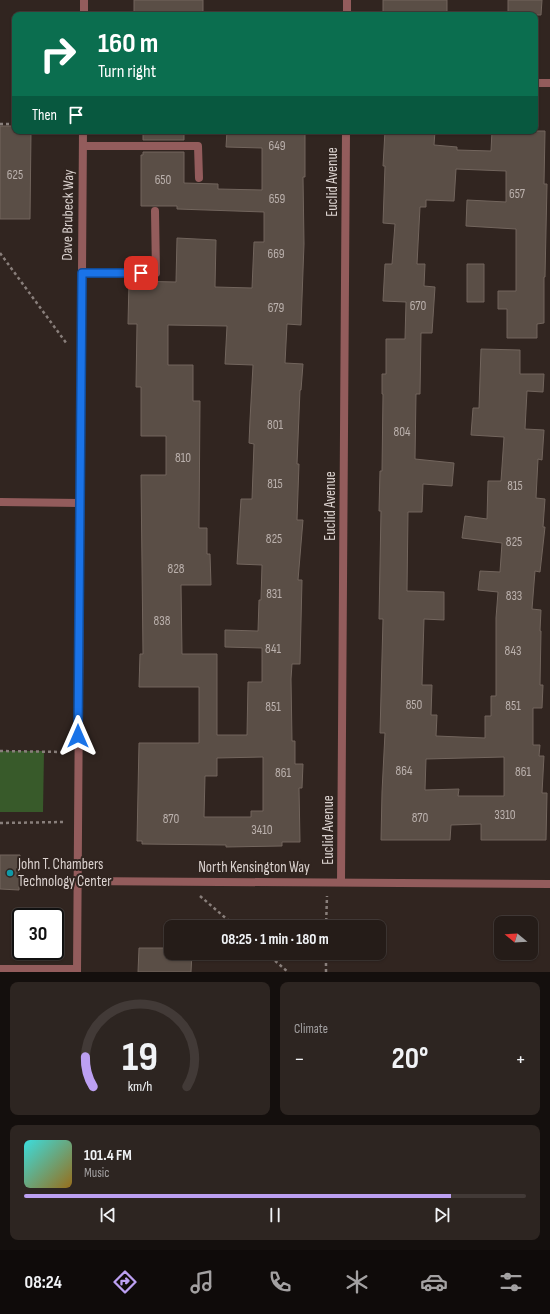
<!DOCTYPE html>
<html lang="en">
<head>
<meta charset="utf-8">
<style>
  :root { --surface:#251c18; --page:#2d2521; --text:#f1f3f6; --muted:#a3a1a2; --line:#423a37; --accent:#bca0f2 }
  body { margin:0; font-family:"Sofia Sans Condensed",sans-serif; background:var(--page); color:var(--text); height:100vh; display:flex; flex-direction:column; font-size:15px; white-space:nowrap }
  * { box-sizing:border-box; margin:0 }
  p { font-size:13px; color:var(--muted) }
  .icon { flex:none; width:22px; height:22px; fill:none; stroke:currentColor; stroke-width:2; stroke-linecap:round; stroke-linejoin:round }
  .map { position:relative; height:972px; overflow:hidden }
  .panel { display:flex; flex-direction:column; gap:10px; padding:10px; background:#140f0d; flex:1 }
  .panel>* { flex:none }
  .top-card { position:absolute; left:12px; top:12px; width:526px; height:122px; border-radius:8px; box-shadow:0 1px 3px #0004,0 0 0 1px var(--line); background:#0b6e4f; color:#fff; overflow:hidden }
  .needle { width:26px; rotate:288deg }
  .tools { position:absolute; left:494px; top:916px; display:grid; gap:8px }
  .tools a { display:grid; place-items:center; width:44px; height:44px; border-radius:8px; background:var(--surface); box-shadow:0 1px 3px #0004,0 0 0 1px var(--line); font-size:20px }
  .speed { position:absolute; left:12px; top:908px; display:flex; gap:8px; font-size:20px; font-weight:700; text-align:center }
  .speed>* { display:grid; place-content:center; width:52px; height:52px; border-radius:50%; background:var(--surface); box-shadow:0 1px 3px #0004,0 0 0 1px var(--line); line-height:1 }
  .speed .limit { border:2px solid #111; border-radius:6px; background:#fff; color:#111 }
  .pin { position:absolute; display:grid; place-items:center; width:34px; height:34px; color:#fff; margin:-17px; border-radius:8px; box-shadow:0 2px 6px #0006 }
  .me { position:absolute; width:44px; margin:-22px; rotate:0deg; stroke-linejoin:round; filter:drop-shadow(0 0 3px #0008) }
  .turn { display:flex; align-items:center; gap:14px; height:84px; padding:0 20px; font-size:18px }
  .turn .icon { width:52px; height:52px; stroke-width:2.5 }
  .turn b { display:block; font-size:28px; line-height:34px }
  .then { display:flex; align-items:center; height:38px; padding:0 20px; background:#0003; gap:8px; font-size:15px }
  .big { font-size:30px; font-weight:700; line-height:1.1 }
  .panel .card { flex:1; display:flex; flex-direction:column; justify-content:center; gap:6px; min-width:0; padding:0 14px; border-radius:8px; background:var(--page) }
  .panel .dial { align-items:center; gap:0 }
  .dial svg { height:104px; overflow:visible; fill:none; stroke:var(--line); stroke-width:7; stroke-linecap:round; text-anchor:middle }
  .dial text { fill:var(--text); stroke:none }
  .song { display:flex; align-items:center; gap:12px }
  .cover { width:48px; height:48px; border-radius:6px; background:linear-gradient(135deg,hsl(180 70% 55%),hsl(40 70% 35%)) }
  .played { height:4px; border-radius:2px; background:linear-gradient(90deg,var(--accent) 85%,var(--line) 85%) }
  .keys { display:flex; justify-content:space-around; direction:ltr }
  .heat { display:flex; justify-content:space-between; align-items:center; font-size:22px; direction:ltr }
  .panel .tiles { flex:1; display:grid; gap:10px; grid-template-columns:1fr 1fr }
  .card:last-child { grid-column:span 2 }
  .trip { position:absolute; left:164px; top:920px; width:222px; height:40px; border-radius:8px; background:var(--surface); box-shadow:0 1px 3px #0004,0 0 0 1px var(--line); font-weight:700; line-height:40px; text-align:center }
  .tabs { display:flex; height:64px; justify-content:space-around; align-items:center; background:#0f0b0a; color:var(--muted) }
  .tabs .icon { width:28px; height:28px }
  .tabs .on { color:var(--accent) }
  .tabs b { font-size:18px; color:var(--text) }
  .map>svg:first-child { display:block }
  .green { fill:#385a2a }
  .building { fill:#5a4e46; stroke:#72655d; fill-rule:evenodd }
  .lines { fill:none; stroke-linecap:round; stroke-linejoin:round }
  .path { stroke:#897f7b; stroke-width:2.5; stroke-dasharray:3 3; stroke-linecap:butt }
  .lane { stroke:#935c5c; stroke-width:8 }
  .street { stroke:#935c5c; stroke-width:8 }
  .route-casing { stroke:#114b97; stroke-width:10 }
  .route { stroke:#1a73e8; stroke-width:7 }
  .culture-dot { fill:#0f9aa8; stroke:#312520; stroke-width:1.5 }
  .labels { text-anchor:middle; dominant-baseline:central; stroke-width:4; stroke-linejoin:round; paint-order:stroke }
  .number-label { font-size:13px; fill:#bbb1ad }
  .street-label { font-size:15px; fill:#dbd2cf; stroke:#312520 }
  .poi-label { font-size:15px; fill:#dbd2cf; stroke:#312520; text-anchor:start }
</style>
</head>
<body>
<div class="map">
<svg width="550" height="972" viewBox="0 0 550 972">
  <rect width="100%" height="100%" fill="#312520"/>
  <path class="green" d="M0 751H44L43 812H0Z"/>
  <path class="building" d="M134 0H203V15H134Z
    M383 0H447V15H383Z
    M508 0H542L541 15H508Z
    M0 126H15V131H31L30 219H0Z
    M143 131H184V140H143Z
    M227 131H305V177H303L304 244 301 325 287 324 285 363 303 364 301 390H300L297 464H299L297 520H303L298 580H302L300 664H292L291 679 292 741H295V764H303L302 788H299L300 842H282V846L226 847V845L142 844V841H137L139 743H199V687H139L140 654H143L141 475H166V436H141V387H136L137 324H128L129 281 176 282 177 238 216 240 215 287 252 288 254 242H264V212L177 209V206H141V155H143V152H184V183L218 184V189L262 190V148L226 147ZM168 325 227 326 225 364 253 365 250 420 249 443 254 444 252 499H241L237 564 262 565 261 600H259L258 631 225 630V647L262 648V682H248L247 735H217V654H182L181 585H211L210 554H207V528H199L200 401H193V365H168ZM263 757V811H251V817H204L205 776H217V758Z
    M385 131H435L434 145 457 147V150L491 151 492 131H545L544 184H547L545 277H544V323L537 324V338H507V309H498V291H516V229L466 226 467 200 506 202V171L456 169 454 201 426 200V207H420L417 264H425L424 286 435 287 432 333H421L420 394H416L415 459 454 463 452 486 423 484 422 512H408L407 591 444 592V620L424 619 422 685H432L431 715H437L436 736 485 738V716H491V696H496V618L498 592 478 590 480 571 500 572 502 543 462 538 465 516 487 519 488 481H501L504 437 471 435 473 408H479L481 349 520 350V374H544L543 392 527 391 525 429 544 430 542 460 538 459 536 498 545 499 543 527H545L540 572 535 571 532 609 541 610 540 631H541L540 685H543L542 708H533V745H540L539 756H544L542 793H547L546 840H481V824L451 825 450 840H381L382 792 385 733H380L383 619H379L381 511H379L380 471H382L383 394H382V374H386V339H405L406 302 383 301 385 264H392L395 224 383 223 385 166H383ZM504 757V796H458L459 789 425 790 426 759Z
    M467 264H484V302H467Z
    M0 855H20L19 890 0 889Z
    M139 948H171V953H192L191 972H138Z"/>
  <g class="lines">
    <path class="path" d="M0 124H15
      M0 253 67 344
      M0 751 65 752
      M0 823 65 822
      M200 896 236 927
      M326 927 327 896
      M266 953 288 972
      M326 972V953"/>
    <path class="lane" d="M83 146H198L199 178
      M82 273H156L155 211"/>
    <path class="street" d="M347 0V15
      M84 15V0
      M535 83H550
      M0 502 80 503
      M77 881 550 884
      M341 882 346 131
      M0 969H77
      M77 972 83 131"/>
  </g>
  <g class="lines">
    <g class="route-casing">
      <path id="route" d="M78 736 82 273H141"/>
    </g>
    <use href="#route" class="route"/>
  </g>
  <circle class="culture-dot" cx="10" cy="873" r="4"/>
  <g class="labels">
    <g class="number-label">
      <text x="277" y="146">649</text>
      <text x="15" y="175">625</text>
      <text x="163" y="180">650</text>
      <text x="517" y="194">657</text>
      <text x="277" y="199">659</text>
      <text x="276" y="254">669</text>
      <text x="418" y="306">670</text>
      <text x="276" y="308">679</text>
      <text x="275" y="425">801</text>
      <text x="402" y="432">804</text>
      <text x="183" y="458">810</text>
      <text x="275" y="484">815</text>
      <text x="515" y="486">815</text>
      <text x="274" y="539">825</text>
      <text x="514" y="542">825</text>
      <text x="176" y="569">828</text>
      <text x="274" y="594">831</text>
      <text x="514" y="596">833</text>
      <text x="162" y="621">838</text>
      <text x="273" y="649">841</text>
      <text x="513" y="651">843</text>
      <text x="414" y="705">850</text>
      <text x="513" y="706">851</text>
      <text x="273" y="707">851</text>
      <text x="404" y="771">864</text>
      <text x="523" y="772">861</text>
      <text x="283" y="773">861</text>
      <text x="505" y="815">3310</text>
      <text x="420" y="818">870</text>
      <text x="171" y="819">870</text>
      <text x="262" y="830">3410</text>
    </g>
    <g class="street-label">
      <text transform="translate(332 182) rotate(-90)">Euclid Avenue</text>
      <text transform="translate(68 215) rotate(-89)">Dave Brubeck Way</text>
      <text transform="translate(330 506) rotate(-90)">Euclid Avenue</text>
      <text transform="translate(328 830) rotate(-90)">Euclid Avenue</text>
      <text x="254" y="867">North Kensington Way</text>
    </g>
    <g class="poi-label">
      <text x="18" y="864">John T. Chambers<tspan x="18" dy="17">Technology Center</tspan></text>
    </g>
  </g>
</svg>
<div class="tools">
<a><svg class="needle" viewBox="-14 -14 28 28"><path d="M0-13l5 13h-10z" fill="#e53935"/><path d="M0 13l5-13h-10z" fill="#a3a1a2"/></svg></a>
</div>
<div class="speed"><div class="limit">30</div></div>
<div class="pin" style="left:141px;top:273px;background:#d93025"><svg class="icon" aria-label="arrive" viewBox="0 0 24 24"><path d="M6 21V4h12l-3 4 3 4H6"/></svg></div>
<svg class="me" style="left:78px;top:736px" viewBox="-20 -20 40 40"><path d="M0-17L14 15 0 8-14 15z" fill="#1a73e8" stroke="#fff" stroke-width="4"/></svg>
<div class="trip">08:25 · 1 min · 180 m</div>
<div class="top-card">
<div class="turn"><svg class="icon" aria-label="right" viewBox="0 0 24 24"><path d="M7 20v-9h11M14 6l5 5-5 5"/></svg><div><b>160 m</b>Turn right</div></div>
<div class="then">Then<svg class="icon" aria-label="arrive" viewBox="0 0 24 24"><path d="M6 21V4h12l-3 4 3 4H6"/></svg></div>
</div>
</div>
<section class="panel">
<div class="tiles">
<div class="card dial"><svg viewBox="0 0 100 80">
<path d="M14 69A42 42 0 1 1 86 69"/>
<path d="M14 69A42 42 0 0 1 8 46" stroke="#bca0f2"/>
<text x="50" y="56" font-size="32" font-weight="700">19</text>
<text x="50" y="72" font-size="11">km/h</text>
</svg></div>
<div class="card"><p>Climate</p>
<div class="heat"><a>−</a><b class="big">20°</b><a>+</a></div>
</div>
<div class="card">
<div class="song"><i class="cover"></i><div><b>101.4 FM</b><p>Music</p></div></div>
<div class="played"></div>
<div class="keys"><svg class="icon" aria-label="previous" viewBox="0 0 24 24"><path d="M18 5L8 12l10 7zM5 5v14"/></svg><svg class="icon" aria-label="pause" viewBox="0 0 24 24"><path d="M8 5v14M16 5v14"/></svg><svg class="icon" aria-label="next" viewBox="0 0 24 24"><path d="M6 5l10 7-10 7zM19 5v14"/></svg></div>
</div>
</div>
</section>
<nav class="tabs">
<b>08:24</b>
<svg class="icon on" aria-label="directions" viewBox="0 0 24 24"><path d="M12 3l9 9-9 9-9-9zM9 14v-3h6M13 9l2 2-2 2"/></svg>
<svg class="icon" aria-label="music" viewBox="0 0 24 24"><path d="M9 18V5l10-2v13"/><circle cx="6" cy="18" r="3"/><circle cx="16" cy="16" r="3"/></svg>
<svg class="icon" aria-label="phone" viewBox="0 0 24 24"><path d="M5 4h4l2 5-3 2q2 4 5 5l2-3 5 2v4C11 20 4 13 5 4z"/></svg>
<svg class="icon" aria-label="climate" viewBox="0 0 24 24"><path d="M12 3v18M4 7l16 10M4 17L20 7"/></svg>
<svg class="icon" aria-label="car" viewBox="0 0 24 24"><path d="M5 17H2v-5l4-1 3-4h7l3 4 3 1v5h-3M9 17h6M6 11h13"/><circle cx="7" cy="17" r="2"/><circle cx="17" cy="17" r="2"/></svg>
<svg class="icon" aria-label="filters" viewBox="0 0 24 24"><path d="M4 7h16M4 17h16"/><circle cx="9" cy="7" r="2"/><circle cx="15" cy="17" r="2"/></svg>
</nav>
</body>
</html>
